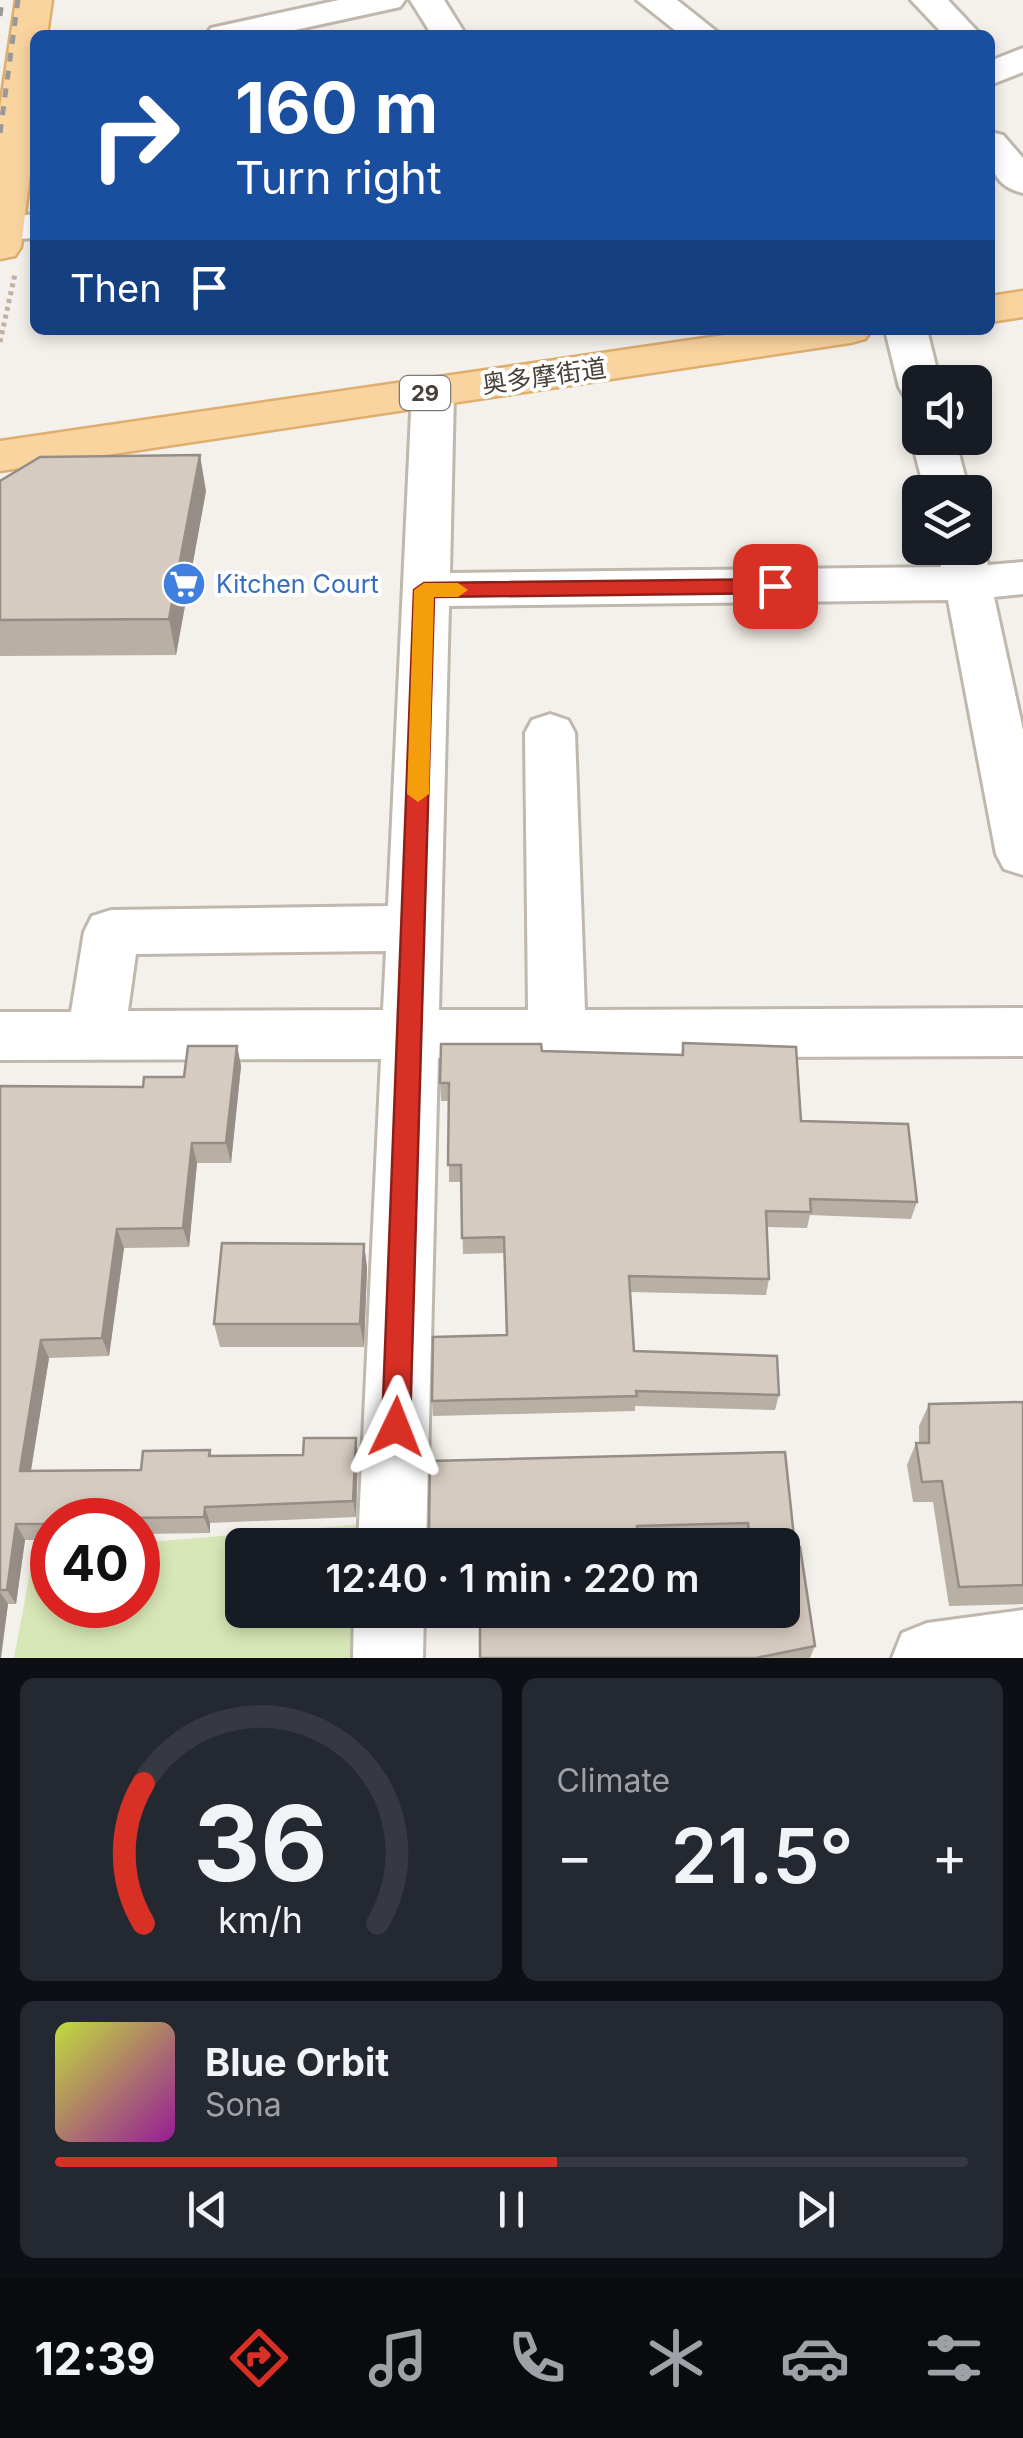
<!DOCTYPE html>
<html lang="en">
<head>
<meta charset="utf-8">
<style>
  :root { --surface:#171b24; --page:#242831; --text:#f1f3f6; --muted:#9ea1a6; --line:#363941; --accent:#d93025 }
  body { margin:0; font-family:Inter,"Noto Sans JP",sans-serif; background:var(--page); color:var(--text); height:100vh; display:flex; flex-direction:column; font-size:38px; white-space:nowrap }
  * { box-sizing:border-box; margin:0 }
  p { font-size:32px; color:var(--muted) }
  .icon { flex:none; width:55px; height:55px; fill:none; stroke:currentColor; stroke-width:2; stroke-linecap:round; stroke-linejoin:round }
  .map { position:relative; height:1658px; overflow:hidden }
  .drawer { display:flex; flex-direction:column; gap:20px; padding:20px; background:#0d0f14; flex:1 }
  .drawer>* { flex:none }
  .top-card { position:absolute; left:30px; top:30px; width:965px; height:305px; border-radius:15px; box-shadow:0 5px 15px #0003; background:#1a4fa0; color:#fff; overflow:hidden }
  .fabs { position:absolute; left:902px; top:365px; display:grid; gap:20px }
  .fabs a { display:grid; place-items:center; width:90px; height:90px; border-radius:15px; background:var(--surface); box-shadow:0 5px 15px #0003; font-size:50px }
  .speed { position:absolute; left:30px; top:1498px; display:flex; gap:20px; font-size:50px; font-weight:700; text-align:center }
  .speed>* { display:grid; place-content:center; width:130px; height:130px; border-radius:50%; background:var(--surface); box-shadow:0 5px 15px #0003; line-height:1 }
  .speed .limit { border:15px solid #d22; background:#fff; color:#111 }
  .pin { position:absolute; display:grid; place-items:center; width:85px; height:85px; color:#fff; margin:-42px; border-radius:20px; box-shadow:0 5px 15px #0006 }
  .me { position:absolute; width:110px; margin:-55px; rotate:2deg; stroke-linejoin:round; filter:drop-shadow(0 0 8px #0008) }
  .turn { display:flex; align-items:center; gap:35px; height:210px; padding:0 40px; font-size:45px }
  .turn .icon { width:130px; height:130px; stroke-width:2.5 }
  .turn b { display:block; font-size:70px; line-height:85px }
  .then { display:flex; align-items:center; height:95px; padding:0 40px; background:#0003; gap:20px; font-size:38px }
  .big { font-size:75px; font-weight:600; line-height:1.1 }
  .drawer .card { flex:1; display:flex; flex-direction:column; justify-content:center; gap:15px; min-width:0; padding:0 35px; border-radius:15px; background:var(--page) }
  .drawer .dial { align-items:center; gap:0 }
  .dial svg { height:260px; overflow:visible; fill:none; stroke:var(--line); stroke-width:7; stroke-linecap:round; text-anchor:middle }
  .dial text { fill:var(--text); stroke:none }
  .song { display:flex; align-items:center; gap:30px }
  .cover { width:120px; height:120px; border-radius:15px; background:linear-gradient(135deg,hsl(70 70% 55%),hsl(300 70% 35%)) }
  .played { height:10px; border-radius:5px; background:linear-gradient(90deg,var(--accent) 55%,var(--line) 55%) }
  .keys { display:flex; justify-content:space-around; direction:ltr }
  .heat { display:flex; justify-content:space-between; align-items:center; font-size:55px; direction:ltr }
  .drawer .tiles { flex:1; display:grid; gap:20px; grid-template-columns:1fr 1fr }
  .card:last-child { grid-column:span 2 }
  .trip { position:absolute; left:225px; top:1528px; width:575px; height:100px; border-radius:15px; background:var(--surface); box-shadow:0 5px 15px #0003; font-weight:600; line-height:100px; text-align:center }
  .menu { display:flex; height:160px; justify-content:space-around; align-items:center; background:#090b0e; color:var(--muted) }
  .menu .icon { width:70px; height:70px }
  .menu .on { color:var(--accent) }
  .menu b { font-size:45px; color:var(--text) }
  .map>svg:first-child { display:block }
  .green { fill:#d7e6b6 }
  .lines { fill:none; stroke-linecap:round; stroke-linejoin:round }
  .minor-casing { stroke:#c0b7ad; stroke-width:6 }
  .major-casing { stroke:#deae6f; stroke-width:5 }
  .path { stroke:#c1b19f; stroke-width:5; stroke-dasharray:4 4; stroke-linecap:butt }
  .minor { fill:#fff; fill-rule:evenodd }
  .major { fill:#f9d49f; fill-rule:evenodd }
  .rail { stroke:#999; stroke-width:5; stroke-dasharray:9 9; stroke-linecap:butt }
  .wall { fill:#b8afa5 }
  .shaded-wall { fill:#968e86 }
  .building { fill:#d6cbc0; stroke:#968e86; stroke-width:2.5 }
  .route { fill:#d93025; stroke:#8d1f18; stroke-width:2.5 }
  .slow { fill:#f59e0b }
  .labels { text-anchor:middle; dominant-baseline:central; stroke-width:8; stroke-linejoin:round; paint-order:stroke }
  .shield { fill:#fff; stroke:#7f7974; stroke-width:2.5 }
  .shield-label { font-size:22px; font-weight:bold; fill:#484039 }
  .street-label { font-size:25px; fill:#484039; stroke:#fff }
  .shop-label { font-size:25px; fill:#366cbe; stroke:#fff; text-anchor:start }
</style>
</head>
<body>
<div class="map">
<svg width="1023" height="1658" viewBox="0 0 1023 1658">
  <rect width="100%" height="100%" fill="#f4f0eb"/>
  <path class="green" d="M365 1524V1545H242V1610H363L362 1658H14L34 1551 52 1550V1605H138V1543Z"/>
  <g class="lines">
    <g class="minor-casing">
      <path id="minor" d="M339 0H405L400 7 272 35H206L211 28Z
        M410 0H444L466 35H432Z
        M637 0H677L721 35H681Z
        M911 0H948L981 35H944Z
        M1023 48V72L990 85V61Z
        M990 132 1003 135 1023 158V193C989 185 990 161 990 132Z
        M35 214V238L0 240V218Z
        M885 330H927L940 382H920V401L905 397 899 387Z
        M433 378 448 382 454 392 450 573 941 567 939 548H975V537L984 549 988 565 1023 562V594L994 597 1023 730V875L1004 869 996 854 948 600 449 606 439 1010H528L525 733 532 720 550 714 568 720 575 733 585 1010 1023 1008V1056L438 1058 426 1545H358L381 1059 0 1060V1012H71L84 932 92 916 111 910 388 906 412 392 418 382ZM386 951 383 1010 128 1011 136 954Z
        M920 427V438H955L969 492H925L911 438Z
        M354 1610H424L423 1658H353Z
        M1023 1610V1658H892L902 1633 927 1623Z"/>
    </g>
    <g class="major-casing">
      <path id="major" d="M16 0H52L47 35H35V134L21 247 15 256 0 259V108Z
        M1023 291V317L990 322V296Z
        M759 330H872L865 339 850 343 0 471V441Z"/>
    </g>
    <path class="path" d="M0 342 15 274"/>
    <use href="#minor" class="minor"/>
    <use href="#major" class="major"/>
    <path class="rail" d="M0 16 2 0
      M0 133 18 0"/>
  </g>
  <path class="wall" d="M0 481 206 491 176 655 0 656Z
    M683 1043 801 1121 917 1202 911 1219 810 1215 807 1228 767 1227 769 1279 766 1295 630 1292 634 1351 779 1395 775 1410 635 1406V1411L433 1416 432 1401 506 1335 504 1253 463 1254 461 1182H449V1101H441L440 1083 542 1051 681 1055Z
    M237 1046 241 1066 231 1163H197L189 1247 124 1248 109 1356 49 1358 31 1471 141 1470 210 1450 212 1456 358 1455 356 1517 210 1523V1533L138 1534V1520H52V1540H25L16 1604H8L0 1658V1086L143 1087 184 1077Z
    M364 1244 367 1268 364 1347H220L214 1324Z
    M1023 1402V1604L949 1606 933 1502H913L907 1465 916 1443H919V1426L929 1404Z
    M785 1452 795 1547 815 1646 810 1658H480L556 1623 555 1610H782V1545H745V1537L638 1540V1545H430L429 1533Z"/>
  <path class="shaded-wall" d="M200 455 206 491 176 655 169 619Z
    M237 1046 241 1066 231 1163 226 1143Z
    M192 1143 197 1163 189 1247 183 1228Z
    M117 1229 124 1248 109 1356 102 1338Z
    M364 1244 367 1268 364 1347 360 1324Z
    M41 1340 49 1358 28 1488 20 1471Z
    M356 1438 358 1455 356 1517 353 1501Z
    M205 1507 210 1523V1533L204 1517Z
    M16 1524 25 1540 16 1604 7 1590Z
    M0 1592 8 1604 1 1658H0Z"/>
  <path class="building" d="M200 455 169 619 0 620V481L40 457Z
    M683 1043 796 1047 801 1121 908 1124 917 1202 810 1199 811 1212 766 1211 769 1279 629 1276 634 1351 777 1356 779 1395 636 1391 637 1396 432 1401 433 1337 507 1335 504 1237 462 1238 461 1165H448L449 1083H440L441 1044H541L542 1051 683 1055Z
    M188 1046H237L226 1143H192L183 1228 117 1229 102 1338 41 1340 20 1471 141 1470 143 1451 210 1450 209 1456 303 1455 304 1438H356L353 1501 205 1507 204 1517 126 1518V1520H52V1524H16L7 1590H0V1086L143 1087 144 1077H184Z
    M222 1243 364 1244 360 1324H214Z
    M1023 1402V1585L959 1587 942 1481 922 1482 916 1443H929V1404Z
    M785 1452 795 1547H800L815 1646 756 1658H480V1623H557L556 1610H782V1545H750L748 1523 637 1526 638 1545H555L554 1532 429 1533 430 1461Z"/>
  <path class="route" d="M775 579 785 586 775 593 434 597 410 1427 406 1437 396 1441 386 1437 382 1427 414 590 424 583Z"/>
  <path class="slow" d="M424 583H458L468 590 458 597H434L429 794 418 802 407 794 414 590Z"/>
  <defs>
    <g id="supermarket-disc" transform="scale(2.25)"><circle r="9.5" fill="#3f7fe0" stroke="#fff"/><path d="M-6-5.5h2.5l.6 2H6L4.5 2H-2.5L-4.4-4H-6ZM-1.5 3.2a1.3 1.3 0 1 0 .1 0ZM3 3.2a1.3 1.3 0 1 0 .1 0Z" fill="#fff"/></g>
  </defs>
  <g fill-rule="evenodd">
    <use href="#supermarket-disc" x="184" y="584"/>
  </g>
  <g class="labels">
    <rect class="shield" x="400" y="376" width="50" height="34" rx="8"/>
    <g class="shield-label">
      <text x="425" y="393">29</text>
    </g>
    <g class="street-label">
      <text transform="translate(544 376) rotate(-8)">奥多摩街道</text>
    </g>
    <g class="shop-label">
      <text x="216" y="584">Kitchen Court</text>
    </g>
  </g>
</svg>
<div class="fabs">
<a><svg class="icon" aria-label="sound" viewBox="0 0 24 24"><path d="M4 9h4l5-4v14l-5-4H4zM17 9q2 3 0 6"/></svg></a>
<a><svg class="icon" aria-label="layers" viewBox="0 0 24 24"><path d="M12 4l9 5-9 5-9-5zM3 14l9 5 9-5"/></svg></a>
</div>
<div class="speed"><div class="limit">40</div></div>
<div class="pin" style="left:775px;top:586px;background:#d93025"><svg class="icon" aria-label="arrive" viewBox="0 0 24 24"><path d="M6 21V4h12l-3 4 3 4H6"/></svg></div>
<svg class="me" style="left:396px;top:1427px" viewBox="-20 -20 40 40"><path d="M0-17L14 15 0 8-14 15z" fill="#d93025" stroke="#fff" stroke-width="4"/></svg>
<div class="trip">12:40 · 1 min · 220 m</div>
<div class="top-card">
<div class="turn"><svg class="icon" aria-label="right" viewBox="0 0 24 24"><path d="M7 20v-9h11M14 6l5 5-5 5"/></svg><div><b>160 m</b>Turn right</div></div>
<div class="then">Then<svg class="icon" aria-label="arrive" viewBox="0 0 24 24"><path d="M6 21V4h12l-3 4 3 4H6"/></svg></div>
</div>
</div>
<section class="drawer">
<div class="tiles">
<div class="card dial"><svg viewBox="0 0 100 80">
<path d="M14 69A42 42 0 1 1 86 69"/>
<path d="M14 69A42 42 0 0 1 14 26" stroke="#d93025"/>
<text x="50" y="56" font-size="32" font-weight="700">36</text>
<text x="50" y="72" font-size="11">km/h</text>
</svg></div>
<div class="card"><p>Climate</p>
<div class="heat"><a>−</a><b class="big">21.5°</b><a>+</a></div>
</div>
<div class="card">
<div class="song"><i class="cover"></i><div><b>Blue Orbit</b><p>Sona</p></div></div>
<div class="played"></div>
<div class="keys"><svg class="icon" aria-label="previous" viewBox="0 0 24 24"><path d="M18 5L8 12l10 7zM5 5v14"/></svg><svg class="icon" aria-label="pause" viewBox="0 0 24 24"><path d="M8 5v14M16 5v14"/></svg><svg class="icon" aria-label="next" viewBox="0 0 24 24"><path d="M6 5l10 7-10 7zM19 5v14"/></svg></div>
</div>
</div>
</section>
<nav class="menu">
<b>12:39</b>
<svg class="icon on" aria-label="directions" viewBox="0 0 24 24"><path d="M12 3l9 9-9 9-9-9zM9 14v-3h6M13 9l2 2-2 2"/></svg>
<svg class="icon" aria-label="music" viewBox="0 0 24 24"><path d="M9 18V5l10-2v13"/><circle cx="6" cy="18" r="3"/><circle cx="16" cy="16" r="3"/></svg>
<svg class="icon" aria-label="phone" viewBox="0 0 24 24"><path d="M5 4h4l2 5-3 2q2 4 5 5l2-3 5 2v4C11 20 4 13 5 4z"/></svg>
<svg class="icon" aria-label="climate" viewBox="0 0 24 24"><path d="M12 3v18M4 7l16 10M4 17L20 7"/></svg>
<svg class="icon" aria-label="car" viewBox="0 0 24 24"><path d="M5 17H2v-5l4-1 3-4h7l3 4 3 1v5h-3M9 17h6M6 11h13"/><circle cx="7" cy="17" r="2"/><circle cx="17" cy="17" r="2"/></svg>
<svg class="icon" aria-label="filters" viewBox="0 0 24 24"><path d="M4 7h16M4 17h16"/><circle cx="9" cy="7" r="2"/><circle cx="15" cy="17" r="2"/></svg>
</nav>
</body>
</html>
